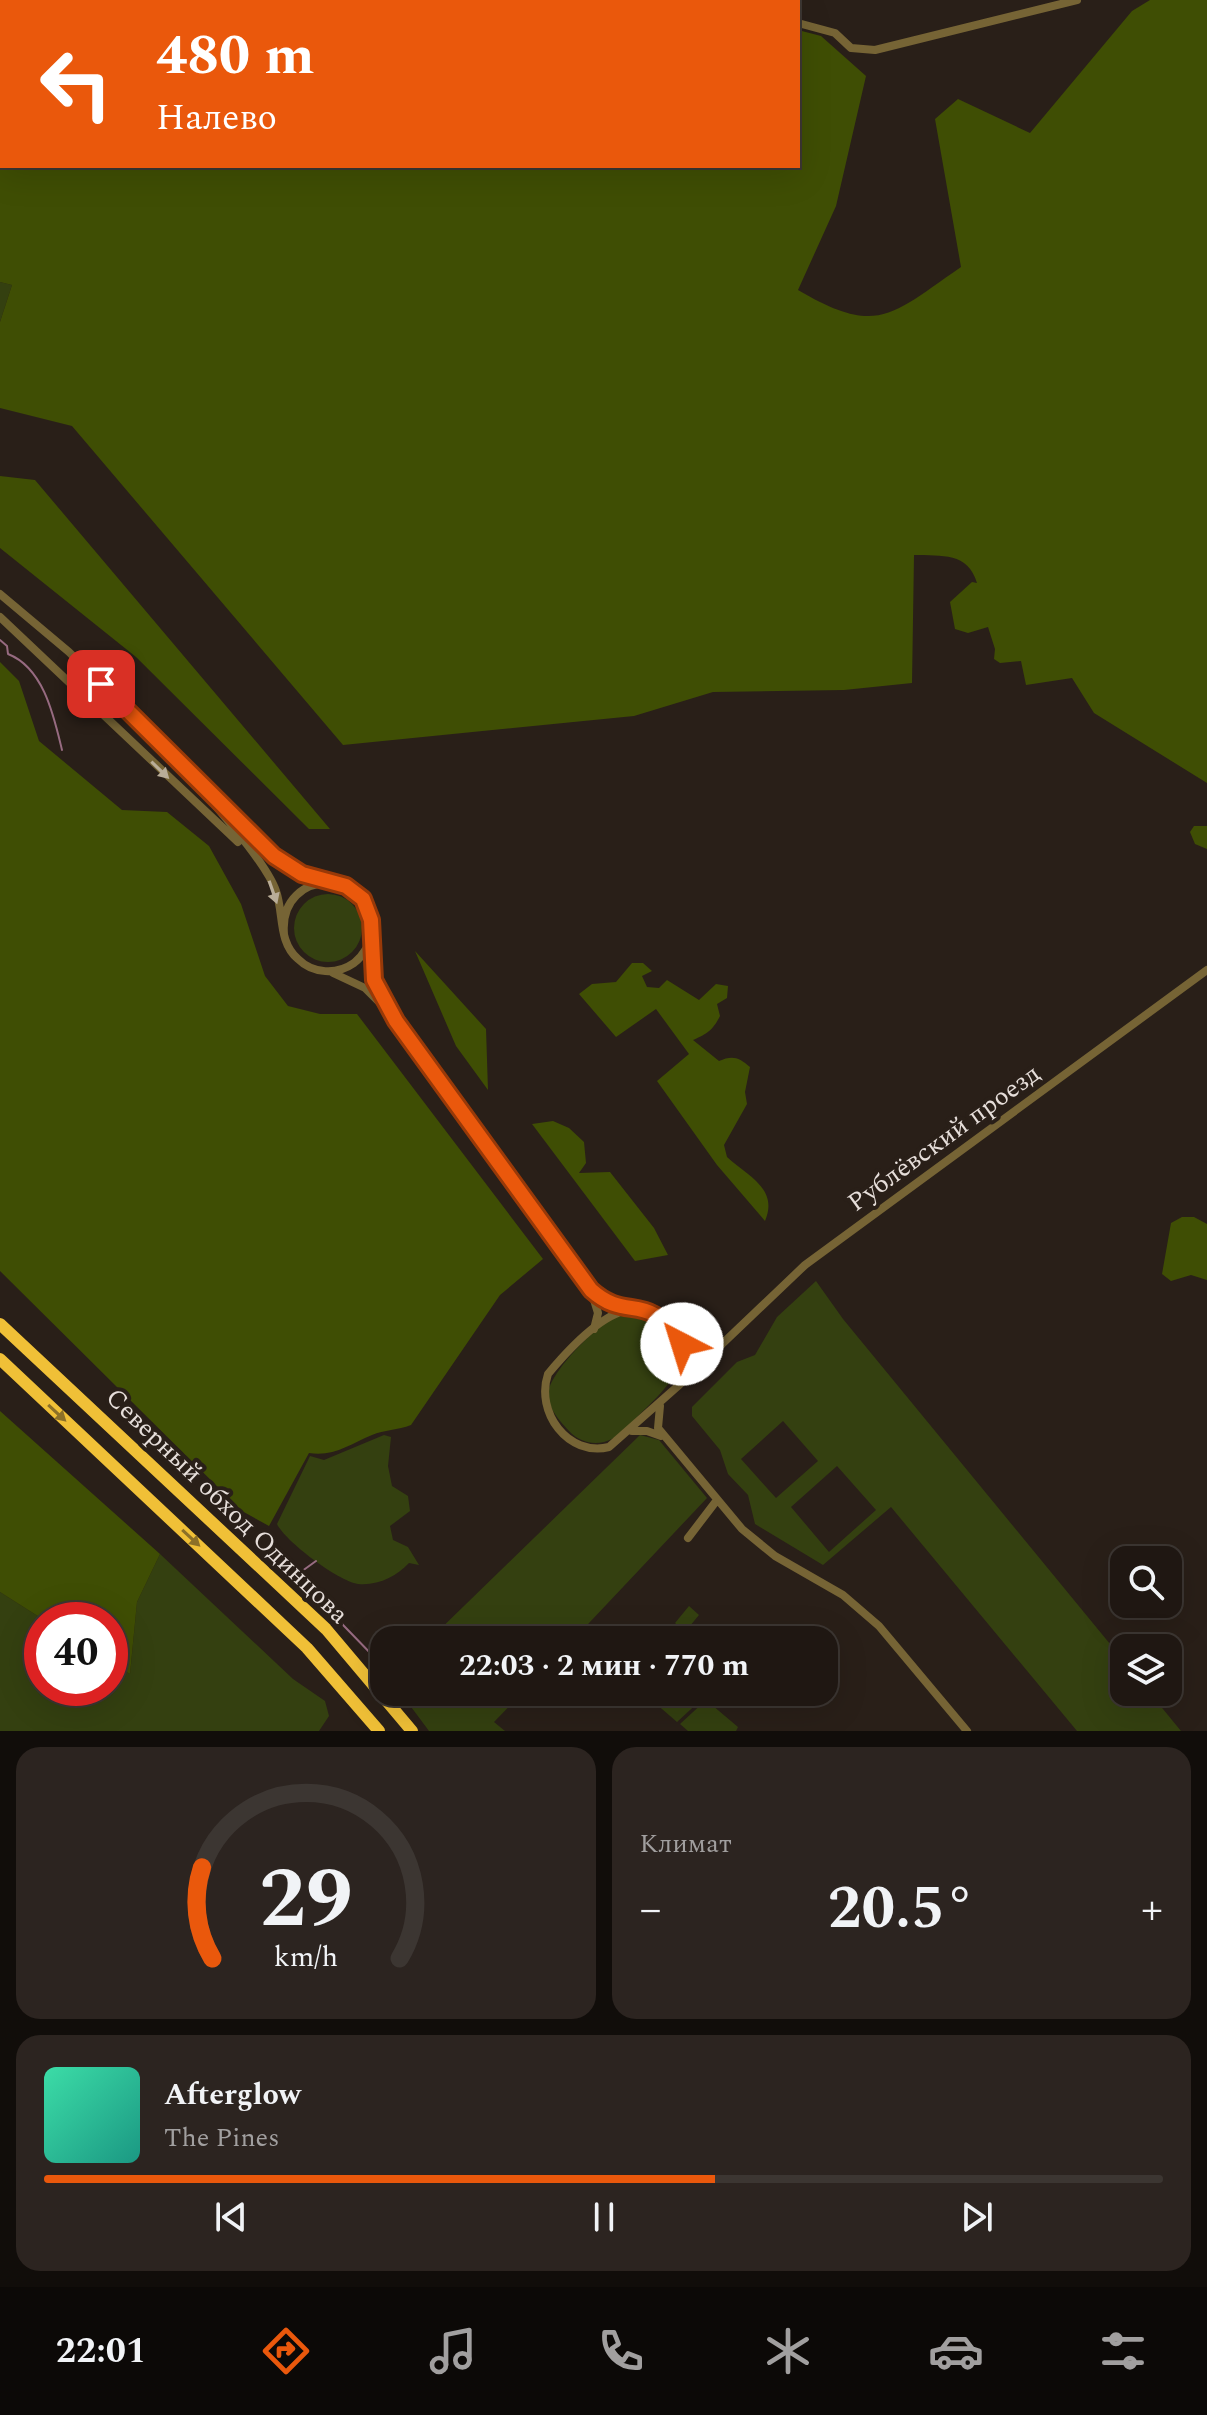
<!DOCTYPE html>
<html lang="ru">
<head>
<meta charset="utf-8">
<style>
  :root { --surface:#1f1712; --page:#2c2420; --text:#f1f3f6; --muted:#a19f9f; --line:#3c3632; --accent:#ea580c }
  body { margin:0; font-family:Spectral,serif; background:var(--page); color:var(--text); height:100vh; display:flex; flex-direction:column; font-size:30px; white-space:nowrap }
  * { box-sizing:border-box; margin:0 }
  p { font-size:26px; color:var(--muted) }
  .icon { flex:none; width:44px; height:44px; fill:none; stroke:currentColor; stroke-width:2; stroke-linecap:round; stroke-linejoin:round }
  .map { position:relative; height:1731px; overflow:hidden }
  .panel { display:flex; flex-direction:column; gap:16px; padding:16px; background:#110d0a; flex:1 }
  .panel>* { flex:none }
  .guide { position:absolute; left:0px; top:0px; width:800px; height:168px; box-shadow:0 8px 32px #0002,0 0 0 2px var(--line); background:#ea580c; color:#fff; overflow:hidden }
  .controls { position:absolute; left:1110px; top:1546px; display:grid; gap:16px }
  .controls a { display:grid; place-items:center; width:72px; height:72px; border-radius:16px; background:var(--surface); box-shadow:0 8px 32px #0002,0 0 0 2px var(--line); font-size:40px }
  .speed { position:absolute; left:24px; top:1602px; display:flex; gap:16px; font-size:40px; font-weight:700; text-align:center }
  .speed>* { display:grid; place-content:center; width:104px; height:104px; border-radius:50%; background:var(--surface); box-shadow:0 8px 32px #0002,0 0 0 2px var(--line); line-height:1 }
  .speed .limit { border:12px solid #d22; background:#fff; color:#111 }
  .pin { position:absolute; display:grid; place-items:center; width:68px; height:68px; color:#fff; margin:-34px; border-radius:16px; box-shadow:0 4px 12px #0006 }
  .me { position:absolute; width:88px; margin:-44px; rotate:320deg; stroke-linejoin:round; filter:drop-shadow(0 0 6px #0008) }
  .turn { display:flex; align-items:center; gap:28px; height:168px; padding:0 24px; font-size:36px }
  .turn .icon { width:104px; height:104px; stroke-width:2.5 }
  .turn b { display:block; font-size:56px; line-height:68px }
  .big { font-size:60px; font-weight:700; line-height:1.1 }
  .panel .widget { flex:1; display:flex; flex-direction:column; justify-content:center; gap:12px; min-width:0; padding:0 28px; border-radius:24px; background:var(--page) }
  .panel .dial { align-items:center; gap:0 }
  .dial svg { height:208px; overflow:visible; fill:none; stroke:var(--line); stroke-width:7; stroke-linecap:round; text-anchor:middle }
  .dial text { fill:var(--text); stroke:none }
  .song { display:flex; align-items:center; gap:24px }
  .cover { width:96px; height:96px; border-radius:12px; background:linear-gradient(135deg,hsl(160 70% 55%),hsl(170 70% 35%)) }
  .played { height:8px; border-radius:4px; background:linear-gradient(90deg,var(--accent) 60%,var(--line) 60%) }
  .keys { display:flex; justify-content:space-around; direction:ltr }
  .heat { display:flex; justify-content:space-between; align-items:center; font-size:44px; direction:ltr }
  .panel .tiles { flex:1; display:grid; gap:16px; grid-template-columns:1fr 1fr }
  .widget:last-child { grid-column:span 2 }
  .trip { position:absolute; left:370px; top:1626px; width:468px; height:80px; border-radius:24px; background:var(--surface); box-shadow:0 8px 32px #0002,0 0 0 2px var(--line); font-weight:700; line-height:80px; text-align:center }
  .tab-bar { display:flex; height:128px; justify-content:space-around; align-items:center; background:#0c0907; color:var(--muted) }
  .tab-bar .icon { width:56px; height:56px }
  .tab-bar .current { color:var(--accent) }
  .tab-bar b { font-size:36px; color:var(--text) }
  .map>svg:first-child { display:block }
  .green { fill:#344010; fill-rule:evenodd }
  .forest { fill:#3f4e04 }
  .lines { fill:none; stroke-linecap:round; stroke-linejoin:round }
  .stream { stroke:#976b81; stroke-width:2 }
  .minor { stroke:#766435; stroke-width:8 }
  .highway { stroke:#f0c037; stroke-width:12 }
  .oneway { fill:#b9ad98 }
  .oneway2 { fill:#8c7028 }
  .route-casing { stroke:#983908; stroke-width:20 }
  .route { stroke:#ea580c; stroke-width:14 }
  .labels { text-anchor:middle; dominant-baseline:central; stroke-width:8; stroke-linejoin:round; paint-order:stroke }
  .street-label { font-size:26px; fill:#e6deda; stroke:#291f18 }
</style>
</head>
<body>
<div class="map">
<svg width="1207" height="1731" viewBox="0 0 1207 1731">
  <rect width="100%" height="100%" fill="#291f18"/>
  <path class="green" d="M0 282 12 285 0 322Z
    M294 928a34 34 0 1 1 68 0a34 34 0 1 1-68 0Z
    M816 1281 843 1319 1124 1661V1692H1149L1181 1731H1077L891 1507 823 1565 755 1524 748 1495 728 1474 720 1450 692 1416V1407L737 1362 755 1355 777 1317ZM783 1421 818 1461 776 1498 741 1459ZM837 1466 876 1510 829 1552 791 1507Z
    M637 1312C703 1343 685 1371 642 1412 631 1423 620 1438 604 1442 591 1445 579 1441 570 1432 561 1422 549 1410 548 1396 547 1375 594 1328 613 1318 620 1315 630 1314 637 1312Z
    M384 1435 391 1437 388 1466 392 1486 408 1496 410 1511 390 1526 393 1540 408 1547 419 1565 409 1563C397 1576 378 1586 358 1584 338 1581 285 1541 277 1524L310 1456 324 1460Z
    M640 1435 659 1440 707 1498 573 1640H429Z
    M160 1554 293 1679 325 1701 329 1716 319 1731H0V1592L44 1620 42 1688H110V1662L130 1674 137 1602Z
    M689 1606 699 1615 685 1632 675 1623Z
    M400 1692H523L494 1722 505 1731H429Z
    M654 1692H696L703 1698 677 1722 647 1696Z
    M706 1700 738 1727 736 1731H688L680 1724Z"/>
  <path class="forest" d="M22 0H617L635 2H10Z
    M1150 0H1207V783L1094 713 1072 678 1026 685 1021 661 1000 663 994 659 995 649 988 627 968 633 955 629 950 602 972 582 977 583C968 552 942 556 914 555L912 683 844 690 713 692 634 716 343 745 72 426 0 408V322L12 285 0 282V4L2 166H798V30L821 36 866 76 836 206 798 290C878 337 891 315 961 267L935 119 958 99 1030 133 1132 11Z
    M0 476 35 480 330 829H309L136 657 0 548Z
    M0 662 19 681 39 741 122 810 167 812 209 846 241 904 265 976 288 1006 320 1014H357L543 1259 500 1295 411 1425C398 1430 384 1430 372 1435 350 1444 334 1457 309 1453L269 1526 242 1511 0 1271Z
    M1194 826H1207V849L1195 844 1190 832Z
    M415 951 486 1029 488 1090 456 1046Z
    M632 963H643L652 971 642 976 647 987 659 988 667 980 699 1000 716 984 728 986 727 998 717 1004 720 1016C713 1030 707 1034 693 1040L719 1061C732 1055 739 1057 750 1067L745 1092 747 1104 724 1145 727 1157C747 1176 779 1188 765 1221L717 1165 657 1081 689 1054 656 1009 616 1037 579 994 592 984 616 982Z
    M553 1121 569 1128 584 1142 586 1163 579 1173 610 1172 654 1228 668 1255 635 1261 532 1124Z
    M1182 1217H1194L1207 1224V1280L1191 1275 1171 1281 1162 1274 1171 1223Z
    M0 1411 160 1554 137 1602 130 1674 110 1662V1620H44L0 1592Z"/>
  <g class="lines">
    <path class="stream" d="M0 640 7 646 8 654C44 668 54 717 62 750
      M279 1559 378 1661
      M298 1574 316 1561"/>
    <path class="minor" d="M665 0 683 2
      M798 23 835 33 851 48 875 50 1077 0
      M0 594 69 652 188 772
      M0 617 238 842
      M185 769C208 798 266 861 276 891 284 914 278 942 298 959 313 974 337 975 354 963 364 955 370 944 372 932 380 869 278 864 284 934
      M209 792C244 826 275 867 323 880
      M372 940 371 961 380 994 591 1290 598 1313 594 1329
      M333 973 365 988 381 1004
      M595 1293 612 1305 625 1307
      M682 1344 687 1364 678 1386 609 1447C568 1457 535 1412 548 1374 667 1231 666 1372 713 1354
      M678 1386 805 1265 1207 970
      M660 1406 658 1428 742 1529 775 1556 843 1595 879 1626 967 1731
      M632 1431H647L661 1436
      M688 1538 717 1500"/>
    <path class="highway" d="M0 1324 326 1629 412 1731
      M0 1359 307 1648 379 1731"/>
  </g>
  <defs><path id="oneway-solid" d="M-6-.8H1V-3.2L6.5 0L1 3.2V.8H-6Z" transform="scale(2)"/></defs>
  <g class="oneway">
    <use href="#oneway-solid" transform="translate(160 770) rotate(44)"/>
    <use href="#oneway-solid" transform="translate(273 892) rotate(71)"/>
  </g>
  <g class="oneway2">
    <use href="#oneway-solid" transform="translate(57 1413) rotate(43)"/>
    <use href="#oneway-solid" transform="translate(191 1538) rotate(43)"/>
  </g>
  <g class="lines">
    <g class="route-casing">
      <path id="route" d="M101 684 274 856 302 874 346 886 363 899 371 920 374 980 396 1021 591 1290C629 1324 645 1288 682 1344"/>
    </g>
    <use href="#route" class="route"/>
  </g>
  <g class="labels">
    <g class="street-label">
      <text transform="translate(944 1138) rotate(-36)">Рублёвский проезд</text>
      <text transform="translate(227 1506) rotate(44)">Северный обход Одинцова</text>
    </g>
  </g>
</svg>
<div class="controls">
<a><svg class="icon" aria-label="search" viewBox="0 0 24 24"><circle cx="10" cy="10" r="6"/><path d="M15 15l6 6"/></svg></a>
<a><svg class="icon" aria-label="layers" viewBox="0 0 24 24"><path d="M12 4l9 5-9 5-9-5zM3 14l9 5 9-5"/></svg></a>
</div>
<div class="speed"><div class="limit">40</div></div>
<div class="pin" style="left:101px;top:684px;background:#d93025"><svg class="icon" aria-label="arrive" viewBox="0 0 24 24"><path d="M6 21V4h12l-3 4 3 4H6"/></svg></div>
<svg class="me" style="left:682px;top:1344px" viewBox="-20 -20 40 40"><circle r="19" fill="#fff"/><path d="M0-13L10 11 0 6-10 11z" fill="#ea580c"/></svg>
<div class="trip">22:03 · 2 мин · 770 m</div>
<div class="guide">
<div class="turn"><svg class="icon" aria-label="left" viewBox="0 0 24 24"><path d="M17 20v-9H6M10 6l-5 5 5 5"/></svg><div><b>480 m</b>Налево</div></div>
</div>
</div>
<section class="panel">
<div class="tiles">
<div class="widget dial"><svg viewBox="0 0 100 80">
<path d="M14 69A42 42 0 1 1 86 69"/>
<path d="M14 69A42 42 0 0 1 10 34" stroke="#ea580c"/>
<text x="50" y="56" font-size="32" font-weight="700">29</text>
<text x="50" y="72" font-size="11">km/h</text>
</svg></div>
<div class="widget"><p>Климат</p>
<div class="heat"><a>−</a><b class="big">20.5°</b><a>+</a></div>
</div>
<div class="widget">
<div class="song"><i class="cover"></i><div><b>Afterglow</b><p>The Pines</p></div></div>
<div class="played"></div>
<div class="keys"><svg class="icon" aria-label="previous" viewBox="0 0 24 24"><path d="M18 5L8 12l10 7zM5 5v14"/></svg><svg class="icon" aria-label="pause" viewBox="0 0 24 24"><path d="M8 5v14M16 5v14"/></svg><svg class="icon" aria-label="next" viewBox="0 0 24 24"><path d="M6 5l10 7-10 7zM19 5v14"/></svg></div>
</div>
</div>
</section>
<nav class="tab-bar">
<b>22:01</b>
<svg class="icon current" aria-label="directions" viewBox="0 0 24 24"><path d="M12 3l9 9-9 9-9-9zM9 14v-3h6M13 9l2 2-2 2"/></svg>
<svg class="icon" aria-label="music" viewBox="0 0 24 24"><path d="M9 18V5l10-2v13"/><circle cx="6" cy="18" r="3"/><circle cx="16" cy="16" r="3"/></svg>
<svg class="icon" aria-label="phone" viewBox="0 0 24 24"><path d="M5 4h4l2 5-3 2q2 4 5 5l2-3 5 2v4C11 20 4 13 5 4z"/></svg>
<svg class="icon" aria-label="climate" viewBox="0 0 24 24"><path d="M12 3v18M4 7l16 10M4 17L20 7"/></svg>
<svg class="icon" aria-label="car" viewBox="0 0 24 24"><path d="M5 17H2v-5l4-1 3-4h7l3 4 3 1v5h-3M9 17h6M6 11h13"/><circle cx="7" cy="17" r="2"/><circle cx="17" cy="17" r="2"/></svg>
<svg class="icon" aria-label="filters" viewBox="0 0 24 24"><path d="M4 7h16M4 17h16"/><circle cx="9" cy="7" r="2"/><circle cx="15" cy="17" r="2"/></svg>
</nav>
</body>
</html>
